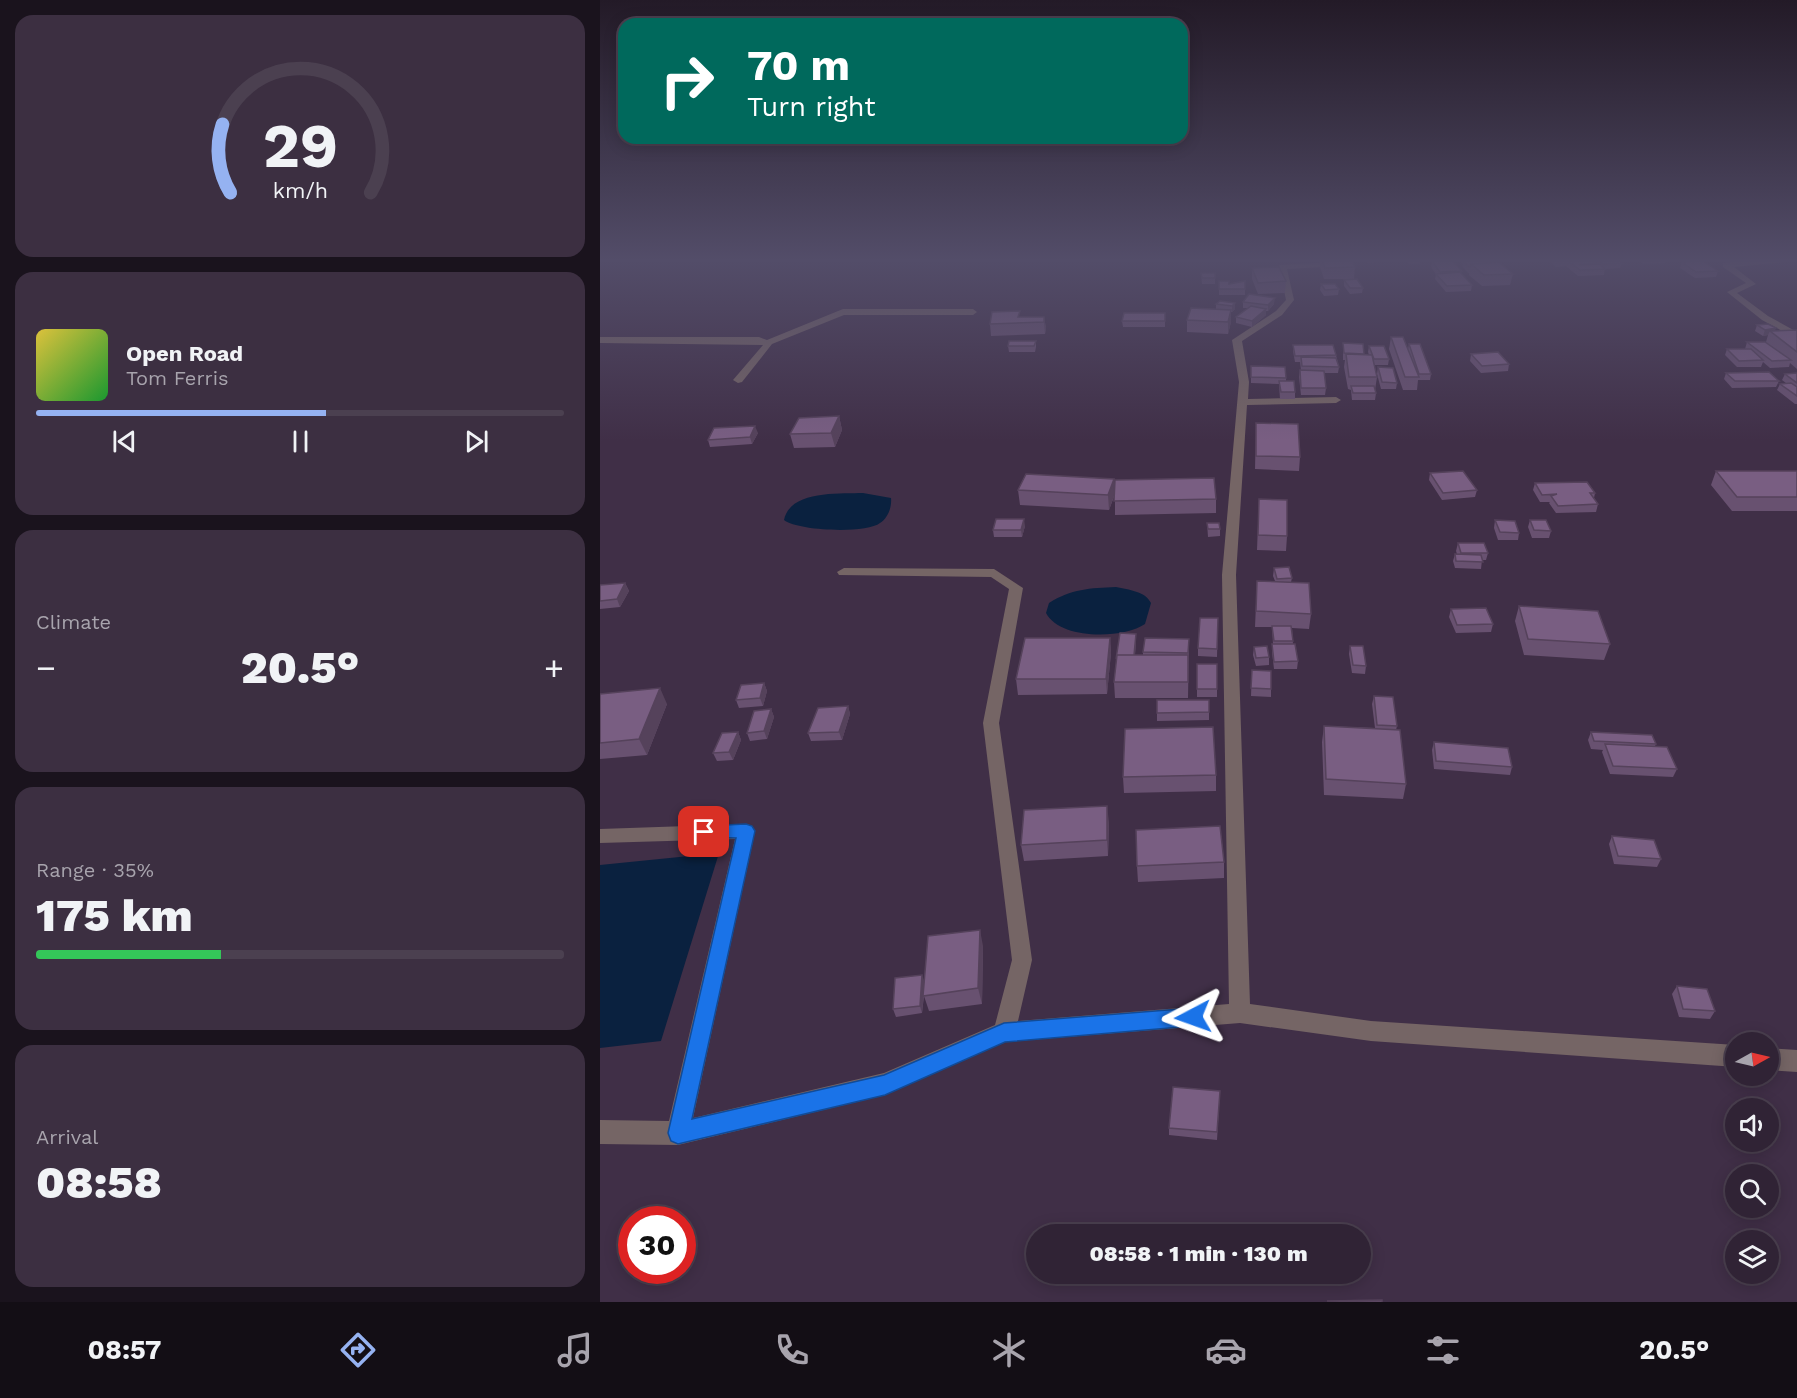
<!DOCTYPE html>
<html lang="en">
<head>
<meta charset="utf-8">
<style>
  :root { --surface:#302335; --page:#3c2f41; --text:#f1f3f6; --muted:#a8a4ad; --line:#4b4050; --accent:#95b2f1 }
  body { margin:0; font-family:"Work Sans",sans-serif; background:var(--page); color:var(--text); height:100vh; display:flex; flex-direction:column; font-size:22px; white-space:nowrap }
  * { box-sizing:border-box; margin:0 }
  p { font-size:20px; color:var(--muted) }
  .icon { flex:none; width:33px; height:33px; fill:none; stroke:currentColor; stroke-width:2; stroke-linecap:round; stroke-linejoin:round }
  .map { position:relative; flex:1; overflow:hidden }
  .drawer { display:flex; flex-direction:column; gap:15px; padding:15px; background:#1a131d; width:600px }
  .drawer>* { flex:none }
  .hud { position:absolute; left:18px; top:18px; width:570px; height:126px; border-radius:18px; box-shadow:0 3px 15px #0003,0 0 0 2px var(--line); background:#00695c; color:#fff; overflow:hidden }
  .needle { width:39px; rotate:82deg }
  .tools { position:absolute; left:1125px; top:1032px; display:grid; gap:12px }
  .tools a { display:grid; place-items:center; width:54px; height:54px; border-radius:50%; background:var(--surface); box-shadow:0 3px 15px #0003,0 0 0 2px var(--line); font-size:30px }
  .speed { position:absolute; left:18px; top:1206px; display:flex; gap:12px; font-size:30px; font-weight:700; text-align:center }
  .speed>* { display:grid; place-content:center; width:78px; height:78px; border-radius:50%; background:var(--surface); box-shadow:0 3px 15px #0003,0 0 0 2px var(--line); line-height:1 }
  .speed .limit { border:9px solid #d22; background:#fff; color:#111 }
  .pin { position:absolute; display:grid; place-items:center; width:51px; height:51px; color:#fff; margin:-26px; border-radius:12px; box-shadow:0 3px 9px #0006 }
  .me { position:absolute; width:66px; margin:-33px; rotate:266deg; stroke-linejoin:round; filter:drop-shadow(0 0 4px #0008) }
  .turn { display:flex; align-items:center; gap:21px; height:126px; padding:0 30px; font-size:27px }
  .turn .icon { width:78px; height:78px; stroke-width:2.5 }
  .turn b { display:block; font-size:42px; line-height:51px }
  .big { font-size:45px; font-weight:800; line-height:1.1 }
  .drawer .widget { flex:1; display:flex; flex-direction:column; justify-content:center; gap:9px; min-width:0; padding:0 21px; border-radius:18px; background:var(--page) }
  .drawer .dial { align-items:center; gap:0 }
  .dial svg { height:156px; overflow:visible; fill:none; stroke:var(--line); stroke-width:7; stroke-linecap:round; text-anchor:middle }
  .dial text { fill:var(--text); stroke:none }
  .song { display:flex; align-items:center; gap:18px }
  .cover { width:72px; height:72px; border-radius:9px; background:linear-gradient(135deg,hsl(50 70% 55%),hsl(130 70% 35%)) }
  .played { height:6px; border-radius:3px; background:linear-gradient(90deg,var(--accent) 55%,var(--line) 55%) }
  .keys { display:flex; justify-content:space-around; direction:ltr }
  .heat { display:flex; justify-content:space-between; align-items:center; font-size:33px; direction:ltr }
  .charge { height:9px; border-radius:4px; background:linear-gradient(90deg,#34c759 35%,var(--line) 0) }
  .trip { position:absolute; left:426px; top:1224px; width:345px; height:60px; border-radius:30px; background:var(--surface); box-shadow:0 3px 15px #0003,0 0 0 2px var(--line); font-weight:800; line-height:60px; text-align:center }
  .dock { display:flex; height:96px; justify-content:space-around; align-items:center; background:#130e15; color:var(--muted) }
  .dock .icon { width:42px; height:42px }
  .dock .on { color:var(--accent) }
  .dock b { font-size:27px; color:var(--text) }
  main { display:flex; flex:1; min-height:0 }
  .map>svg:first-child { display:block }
  .water { fill:#0a213f }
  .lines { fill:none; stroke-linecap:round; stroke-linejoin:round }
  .street { fill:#756565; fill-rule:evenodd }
  .wall { fill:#685170 }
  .shaded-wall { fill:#55425b }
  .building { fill:#795e82; stroke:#55425b; stroke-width:1.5 }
  .route { fill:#1a73e8; stroke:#114b97; stroke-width:1.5 }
</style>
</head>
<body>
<main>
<section class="drawer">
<div class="widget dial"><svg viewBox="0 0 100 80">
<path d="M14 69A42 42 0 1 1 86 69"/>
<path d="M14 69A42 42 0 0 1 10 34" stroke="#95b2f1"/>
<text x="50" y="56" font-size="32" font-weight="700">29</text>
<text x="50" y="72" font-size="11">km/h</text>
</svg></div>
<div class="widget">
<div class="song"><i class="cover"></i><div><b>Open Road</b><p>Tom Ferris</p></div></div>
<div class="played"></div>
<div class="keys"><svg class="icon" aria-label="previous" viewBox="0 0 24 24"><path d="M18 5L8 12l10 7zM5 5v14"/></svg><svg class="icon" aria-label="pause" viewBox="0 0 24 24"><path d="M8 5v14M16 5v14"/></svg><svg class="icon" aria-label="next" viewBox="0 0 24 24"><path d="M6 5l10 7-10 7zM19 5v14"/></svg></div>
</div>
<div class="widget"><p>Climate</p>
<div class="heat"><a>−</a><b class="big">20.5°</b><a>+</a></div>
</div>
<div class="widget"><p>Range · 35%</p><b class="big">175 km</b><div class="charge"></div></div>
<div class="widget"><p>Arrival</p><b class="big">08:58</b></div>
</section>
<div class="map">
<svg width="1197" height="1302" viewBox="0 0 1197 1302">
  <rect width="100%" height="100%" fill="#402f47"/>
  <path class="water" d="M263 493 291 498C292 507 288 518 280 523 266 534 198 531 184 520 190 490 239 494 263 493Z
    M516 587C529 590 545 591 551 603L545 624C523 639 460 640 446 613L449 603C471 589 490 588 516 587Z
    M119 853 61 1041 0 1048V865Z"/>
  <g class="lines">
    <path class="street" d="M736 259H744L741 266 687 269 694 300 682 315 642 341 649 382 648 399 736 397 741 400 736 403 647 405 636 575 650 1004 771 1021 1136 1045V1067L771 1041 640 1023 405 1042 285 1095 78 1145 0 1144V1120L69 1121 135 839 0 843V829L146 824 152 826 155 831 93 1118 284 1073 395 1025 412 960 383 723 409 589 391 577 239 575 237 572 244 568 394 569 423 588 399 723 432 960 418 1021 629 1004 622 575 639 382 632 340 676 311 686 300 679 265 735 262Z
      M1168 259H1197V261L1134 267 1156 284 1137 293 1168 316 1197 332V339L1162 320 1127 292 1146 283 1123 267V263Z
      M243 309H373L377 312 373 315H244L172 344 142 382 138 383 133 380 163 345 0 343V337H159L167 340Z
      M1168 1048 1197 1050V1072L1168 1070Z"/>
  </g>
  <path class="wall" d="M721 259H751L755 267 754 279H724L720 267Z
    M764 259H794V261L767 263Z
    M805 259H820V264H809Z
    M828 259H843V261L862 271 861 274 872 285 871 291 846 292 835 279 836 274 831 267 832 263Z
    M858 259H880L879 260 913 274 910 285 882 286 869 275V273H868L862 266 863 264Z
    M947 259H991L993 261 994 259H1017L1022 263 1020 268 1005 269 1004 275 978 276 966 266 956 267Z
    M1036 259H1066L1065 263 1043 264Z
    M1132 259H1163L1136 261Z
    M1082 262 1118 271 1116 277 1095 278 1080 268Z
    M652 268 686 281 685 293 658 294 652 279Z
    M601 273H615V284H602Z
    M744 280 763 288 762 293 750 294 744 286Z
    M619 281 629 284 645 281V295H619Z
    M721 284 739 289 738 295 724 296 720 290Z
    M643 302 674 304 668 311H666V315L652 327 636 323V317L648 308H643Z
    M635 303V309L632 312H631V322L628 334 587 332V320L616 310V304Z
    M565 313V327H523L522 321Z
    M420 317H444L446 328 445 334 391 336 390 324Z
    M1157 325 1175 331 1197 330V369L1190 363 1189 367 1170 368 1163 362 1161 367H1137L1125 355 1127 349H1145L1147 342H1166L1168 335 1163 336 1155 331Z
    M791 337 808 349 809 344 831 374 830 380H818L817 390H803L789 349Z
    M436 341V347L435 352H409L408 346Z
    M743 343 764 355H769L768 352 769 346 789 359 788 365H774L777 377 775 390 776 393 775 400H752L751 390 748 389 744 367 745 360H743Z
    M693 345 736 355 739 367 738 373H724L726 388 725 395H701L699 377 700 370H701L700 362H695L693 351Z
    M871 354 909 364 908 371 881 373 870 361Z
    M651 366 686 378V381L695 392V399H680L679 384 651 383Z
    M778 367 797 383 796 389H781L777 374Z
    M1126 373 1179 381 1176 387 1132 388 1124 379Z
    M1197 373V404H1195L1177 390 1180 384 1186 383 1182 380 1185 374Z
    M239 416 242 430 235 447 194 448 190 434Z
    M656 423 700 457 699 471 655 469Z
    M158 433 152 444 110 447 108 440Z
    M1116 471H1197V511H1132L1111 485Z
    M830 473 877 490 875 497 842 500 829 480Z
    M514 479 515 493 616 499V513L515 515V494L509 510 420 505 418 490Z
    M935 483 995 493 994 498 998 504 996 512 956 513 949 503 950 502H940L933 490Z
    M659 499 687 536 686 551 657 550Z
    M895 520 919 533 918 540H898L894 528Z
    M930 520 951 531 949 538H932L928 527Z
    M607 523 620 529V536L608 537Z
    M425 526 422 537H394L393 530Z
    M858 543 888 553 886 560H882L881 569 855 568 853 561 855 554H857L856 551Z
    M674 568 692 578 691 582 711 614 709 629 692 628 693 644 698 661 697 669H674L672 652 673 644 672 627H655L657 581H675L673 576Z
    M25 583 29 591 20 607 0 609V585Z
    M919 606 1010 644 1004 660 924 655 915 621Z
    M851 609 893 624 891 632 856 633 849 617Z
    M618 618 617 657 598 656V648Z
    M510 638 511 653 507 694 418 695 416 679Z
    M589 639 588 698H515L514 682 536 641 535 655H543V652Z
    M750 646 766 666 765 674 752 673 749 654Z
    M654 647 669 657V665L656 666 653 655Z
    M597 664H617V697H597Z
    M652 670 671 671V697L651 696Z
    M164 683 167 691 163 706 139 708 136 700Z
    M0 694 67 704 47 755 0 759Z
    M774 696 797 726 796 730 806 784 803 799 724 795 722 742 724 726 775 728 772 704Z
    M609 700V720L557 721V713Z
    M248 706 250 714 242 740 211 741 208 733Z
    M171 709 174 717 167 739 150 741 147 733Z
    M138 732 141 740 133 760 117 761 113 753Z
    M991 732 1056 744 1055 746 1077 769 1073 777 1010 774 1002 752 1003 750 991 749 988 740Z
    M834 742 912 767 910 775 834 769 832 750Z
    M616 775V791L524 793 523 777Z
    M509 822 508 856 424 861 421 845Z
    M1012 836 1061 859 1057 867 1014 864 1009 844Z
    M624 862V878L538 882 537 866Z
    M383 946 382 1004 329 1011 324 996 322 1013 296 1017 293 1009 324 982Z
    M1077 986 1115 1011 1110 1019 1079 1017 1072 994Z
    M620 1091 617 1140 569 1135V1128Z
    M668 1274H707L705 1286 668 1284Z"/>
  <path class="shaded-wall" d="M675 298 674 304 668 311V305Z
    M635 303V309L632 312V306Z
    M666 309V315L652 327V321Z
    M631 310V322L628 334V322Z
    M444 317 446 328 445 334 444 322Z
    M1176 328 1174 334 1170 331 1168 335 1163 336 1165 330Z
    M239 416 242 430 235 447 231 433Z
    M155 426 158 433 152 444 150 437Z
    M514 479 515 493 509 510 508 495Z
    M424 519 425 526 422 537 421 530Z
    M25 583 29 591 20 607 17 599Z
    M536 634V641L534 667 533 659Z
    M510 638 511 653 507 694 506 679Z
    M164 683 167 691 163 706 160 698Z
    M60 688 67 704 47 755 39 739Z
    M248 706 250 714 242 740 239 732Z
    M171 709 174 717 167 739 164 731Z
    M138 732 141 740 133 760 129 752Z
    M507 806 509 822 508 856 507 840Z
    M380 930 383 946 382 1004 378 988Z
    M322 975 325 983 322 1013 320 1006Z"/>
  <path class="building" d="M722 259H751L755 267 725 268Z
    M955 259H991L996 263 979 265 1000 264 1005 269 980 270 967 260 957 261Z
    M997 259H1017L1022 263 1003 264Z
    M884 260 887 263 871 264 870 267H869L863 261Z
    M832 261H853L862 271 840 272Z
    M1103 261 1118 271 1096 272 1082 262Z
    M899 262 913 274 884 275 871 264Z
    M679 267 686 281 658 283 652 268Z
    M860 272 872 285 847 286 836 274Z
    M601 273H615V278H602Z
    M757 279 763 288H750L744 280Z
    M619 281H629V284L645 281V289H619Z
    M721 284H735L739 289 725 290Z
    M649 294 675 298 668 305 643 302Z
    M620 301 635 303 632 306 616 304Z
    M651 306 666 309 652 321 636 317Z
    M591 308 631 310 628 322 587 320Z
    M420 311 418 317H444V322L390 324 392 312Z
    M524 313H565V321H522Z
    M1168 324 1176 328 1165 330 1157 325Z
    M1197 330V352L1170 331Z
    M791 337H803L819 377H805Z
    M409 341H436L434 346H408Z
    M1147 342H1165L1191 360 1172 361Z
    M743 343 763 344 764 354 744 353Z
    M809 344H820L831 374H819Z
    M693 345H733L736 355 695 356Z
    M769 346H784L789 359H774Z
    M1127 349H1151L1163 360 1139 361Z
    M898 352 909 364 882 366 871 354Z
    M746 354 772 355 777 377H749Z
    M701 357 736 358 739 367 702 366Z
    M651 366 685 367 686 378 651 377Z
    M778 367 793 368 797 383 782 382Z
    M700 370 724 371 726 388H701Z
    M1169 372 1179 381H1135L1126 373Z
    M1197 373V383L1185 374Z
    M679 381H694L695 392H681Z
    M1191 383 1197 387V396L1180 384Z
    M751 386H774L776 393H753Z
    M239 416 231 433 190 434 199 418Z
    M656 423 698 424 700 457 656 456Z
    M155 426 150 437 108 440 114 428Z
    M863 471 877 490 843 493 830 473Z
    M1116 471H1197V497H1137Z
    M426 474 514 479 508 495 418 490Z
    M614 478 616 499 514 501 515 480Z
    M987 482 995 493H990L998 504 958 506 951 496 957 494 942 495 935 483Z
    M659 499 687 500V536L658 535Z
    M396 519H424L421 530H393Z
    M895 520 915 521 919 533 900 532Z
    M930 520H946L951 531 934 530Z
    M607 523H619L620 529H608Z
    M858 543H884L888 553H861Z
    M855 554 881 555 883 562 856 561Z
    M689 567 692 578 677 579 674 568Z
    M657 581 709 583 711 614 656 611Z
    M25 583 17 599 0 601V585Z
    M919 606 998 611 1010 644 928 639Z
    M886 608 893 624 857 625 851 609Z
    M600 618H618L617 649 598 648Z
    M672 626H691L693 641H674Z
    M520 633 536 634 534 655H517L516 659Z
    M425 638H510L506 679H416Z
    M545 638 589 639 588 653 543 652Z
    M672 644H695L698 661 674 662Z
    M667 646 669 657 656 658 654 647Z
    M750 646H763L766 666 753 665Z
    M517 655H588V682H514Z
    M597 664H617V689H597Z
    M652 670 671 671V689L651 688Z
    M164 683 160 698 136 700 141 685Z
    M60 688 39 739 0 743V694Z
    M774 696 793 697 797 726 777 725Z
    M557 700H609V712L557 713Z
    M248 706 239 732 208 733 218 708Z
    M171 709 164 731 147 733 154 711Z
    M724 726 800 730 806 784 726 779Z
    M613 727 616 775 523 777 525 729Z
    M138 732 129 752 113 753 122 733Z
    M991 732 1052 735 1056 744 994 741Z
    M834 742 908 748 912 767 836 761Z
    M1005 744 1067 747 1077 769 1013 766Z
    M507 806V840L421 845 424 810Z
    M620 826 624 862 537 866 536 830Z
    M1012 836 1054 840 1061 859 1018 856Z
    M380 930 378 988 323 996 328 936Z
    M322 975 320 1006 293 1009 295 978Z
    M1077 986 1107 989 1115 1011 1083 1009Z
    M573 1087 620 1091 617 1132 569 1128Z
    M669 1274H707V1280L669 1278Z
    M782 1300V1302L727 1301Z"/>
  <linearGradient id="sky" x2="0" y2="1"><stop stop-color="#231a27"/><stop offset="0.59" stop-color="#534d69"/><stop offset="1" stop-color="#534d69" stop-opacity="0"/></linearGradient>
  <rect width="1197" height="441" fill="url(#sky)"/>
  <path class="route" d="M146 824 152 826 155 831 92 1119 284 1075 404 1023 593 1008 600 1011 603 1017 600 1024 593 1026 405 1042 285 1095 78 1144 71 1141 68 1133 136 838 99 837 96 832 99 828 104 826Z"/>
</svg>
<div class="tools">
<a><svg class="needle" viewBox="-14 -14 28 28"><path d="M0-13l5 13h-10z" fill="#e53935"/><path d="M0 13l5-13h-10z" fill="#a8a4ad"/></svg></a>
<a><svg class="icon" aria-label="sound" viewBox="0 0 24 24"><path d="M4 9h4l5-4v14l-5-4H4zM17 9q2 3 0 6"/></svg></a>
<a><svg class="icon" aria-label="search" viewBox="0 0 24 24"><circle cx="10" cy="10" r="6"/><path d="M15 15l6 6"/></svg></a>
<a><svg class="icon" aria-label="layers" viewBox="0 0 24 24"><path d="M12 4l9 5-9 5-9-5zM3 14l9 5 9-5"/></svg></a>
</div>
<div class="speed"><div class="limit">30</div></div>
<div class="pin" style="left:104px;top:832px;background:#d93025"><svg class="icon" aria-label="arrive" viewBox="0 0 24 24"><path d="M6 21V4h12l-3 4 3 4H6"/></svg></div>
<svg class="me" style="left:593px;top:1017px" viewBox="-20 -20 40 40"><path d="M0-17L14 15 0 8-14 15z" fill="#1a73e8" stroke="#fff" stroke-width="4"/></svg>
<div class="trip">08:58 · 1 min · 130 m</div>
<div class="hud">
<div class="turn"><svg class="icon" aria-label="right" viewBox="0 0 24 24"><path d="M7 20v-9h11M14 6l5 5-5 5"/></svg><div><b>70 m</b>Turn right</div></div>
</div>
</div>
</main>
<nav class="dock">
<b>08:57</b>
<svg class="icon on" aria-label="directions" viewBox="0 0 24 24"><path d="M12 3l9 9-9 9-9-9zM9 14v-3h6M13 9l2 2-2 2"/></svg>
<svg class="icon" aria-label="music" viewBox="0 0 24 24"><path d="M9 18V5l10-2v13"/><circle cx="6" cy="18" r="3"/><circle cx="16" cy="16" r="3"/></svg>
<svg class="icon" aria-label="phone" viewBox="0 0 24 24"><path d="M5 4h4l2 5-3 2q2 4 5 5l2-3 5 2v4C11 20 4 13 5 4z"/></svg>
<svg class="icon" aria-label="climate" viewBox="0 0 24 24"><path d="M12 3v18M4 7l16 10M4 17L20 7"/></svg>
<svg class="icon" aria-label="car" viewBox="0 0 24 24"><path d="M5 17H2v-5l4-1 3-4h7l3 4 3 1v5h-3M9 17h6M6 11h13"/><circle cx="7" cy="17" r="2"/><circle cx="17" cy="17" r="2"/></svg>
<svg class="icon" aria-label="filters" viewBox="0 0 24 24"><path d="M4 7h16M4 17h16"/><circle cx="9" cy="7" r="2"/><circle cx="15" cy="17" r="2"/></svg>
<b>20.5°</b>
</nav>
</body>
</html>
